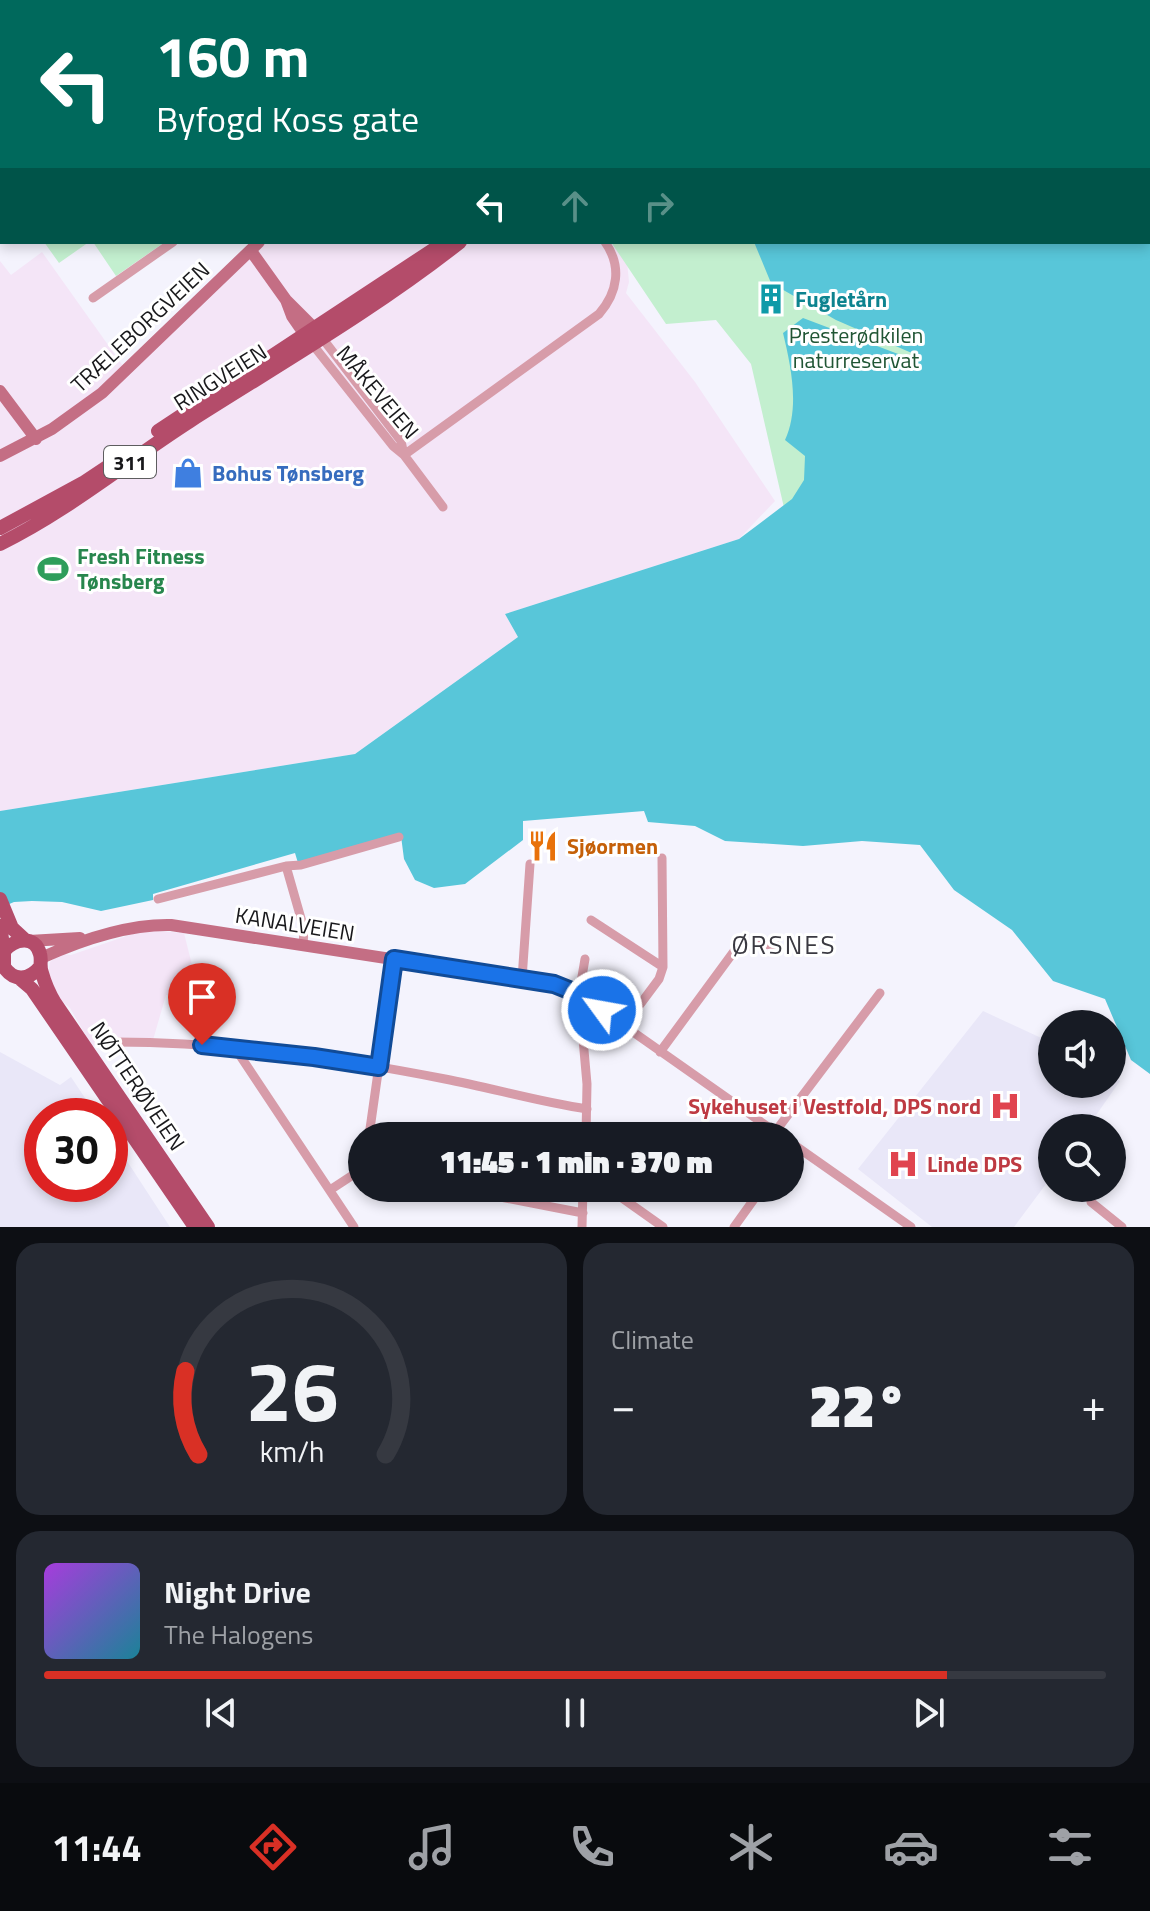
<!DOCTYPE html>
<html lang="en">
<head>
<meta charset="utf-8">
<style>
  :root { --surface:#171b24; --page:#242831; --text:#f1f3f6; --muted:#9ea1a6; --line:#363941; --accent:#d93025 }
  body { margin:0; font-family:"Titillium Web",sans-serif; background:var(--page); color:var(--text); height:100vh; display:flex; flex-direction:column; font-size:30px; white-space:nowrap }
  * { box-sizing:border-box; margin:0 }
  p { font-size:26px; color:var(--muted) }
  .icon { flex:none; width:44px; height:44px; fill:none; stroke:currentColor; stroke-width:2; stroke-linecap:round; stroke-linejoin:round }
  .map { position:relative; height:1227px; overflow:hidden }
  .side { display:flex; flex-direction:column; gap:16px; padding:16px; background:#0d0f14; flex:1 }
  .side>* { flex:none }
  .banner { position:absolute; left:0px; top:0px; width:1150px; height:244px; box-shadow:0 4px 12px #0003; background:#00695c; color:#fff; overflow:hidden }
  .tools { position:absolute; left:1038px; top:1010px; display:grid; gap:16px }
  .tools a { display:grid; place-items:center; width:88px; height:88px; border-radius:50%; background:var(--surface); box-shadow:0 4px 12px #0003; font-size:40px }
  .speed { position:absolute; left:24px; top:1098px; display:flex; gap:16px; font-size:40px; font-weight:700; text-align:center }
  .speed>* { display:grid; place-content:center; width:104px; height:104px; border-radius:50%; background:var(--surface); box-shadow:0 4px 12px #0003; line-height:1 }
  .speed .limit { border:12px solid #d22; background:#fff; color:#111 }
  .pin { position:absolute; display:grid; place-items:center; width:68px; height:68px; color:#fff; margin:-82px -34px; border-radius:50% 50% 50% 0; rotate:-45deg; box-shadow:0 0 8px #0007 }
  .pin .icon { rotate:45deg }
  .me { position:absolute; width:88px; margin:-44px; rotate:302deg; stroke-linejoin:round; filter:drop-shadow(0 0 6px #0008) }
  .turn { display:flex; align-items:center; gap:28px; height:168px; padding:0 24px; font-size:36px }
  .turn .icon { width:104px; height:104px; stroke-width:2.5 }
  .turn b { display:block; font-size:56px; line-height:68px }
  .lanes { display:flex; align-items:center; height:76px; padding:0 24px; background:#0003; justify-content:center; gap:40px; direction:ltr }
  .lanes .off { opacity:.35 }
  .big { font-size:60px; font-weight:800; line-height:1.1 }
  .side .tile { flex:1; display:flex; flex-direction:column; justify-content:center; gap:12px; min-width:0; padding:0 28px; border-radius:24px; background:var(--page) }
  .side .dial { align-items:center; gap:0 }
  .dial svg { height:208px; overflow:visible; fill:none; stroke:var(--line); stroke-width:7; stroke-linecap:round; text-anchor:middle }
  .dial text { fill:var(--text); stroke:none }
  .song { display:flex; align-items:center; gap:24px }
  .cover { width:96px; height:96px; border-radius:12px; background:linear-gradient(135deg,hsl(280 70% 55%),hsl(190 70% 35%)) }
  .played { height:8px; border-radius:4px; background:linear-gradient(90deg,var(--accent) 85%,var(--line) 85%) }
  .keys { display:flex; justify-content:space-around; direction:ltr }
  .heat { display:flex; justify-content:space-between; align-items:center; font-size:44px; direction:ltr }
  .side .tiles { flex:1; display:grid; gap:16px; grid-template-columns:1fr 1fr }
  .tile:last-child { grid-column:span 2 }
  .trip { position:absolute; left:348px; top:1122px; width:456px; height:80px; border-radius:40px; background:var(--surface); box-shadow:0 4px 12px #0003; font-weight:800; line-height:80px; text-align:center }
  .menu { display:flex; height:128px; justify-content:space-around; align-items:center; background:#090b0e; color:var(--muted) }
  .menu .icon { width:56px; height:56px }
  .menu .on { color:var(--accent) }
  .menu b { font-size:36px; color:var(--text) }
  .map>svg:first-child { display:block }
  .commercial { fill:#f4e5f7 }
  .built { fill:#e9e7f8 }
  .green { fill:#c3efcf }
  .water { fill:#58c6d9 }
  .lines { fill:none; stroke-linecap:round; stroke-linejoin:round }
  .street { stroke:#d79ca9; stroke-width:9 }
  .secondary { stroke:#c46e84; stroke-width:12 }
  .primary { stroke:#b44c6a; stroke-width:14 }
  .route-casing { stroke:#114b97; stroke-width:20 }
  .route { stroke:#1a73e8; stroke-width:14 }
  .labels { text-anchor:middle; dominant-baseline:central; stroke-width:6; stroke-linejoin:round; paint-order:stroke }
  .shield { fill:#fff; stroke:#5d5d5f; stroke-width:2 }
  .shield-label { font-size:20px; font-weight:bold; fill:#18181b }
  .culture-label { font-size:22px; font-weight:bold; fill:#0d838f; stroke:#fff; text-anchor:start }
  .street-label { font-size:22px; fill:#18181b; stroke:#fff }
  .park-label { font-size:22px; fill:#205534; stroke:#fff }
  .shop-label { font-size:22px; font-weight:bold; fill:#366cbe; stroke:#fff; text-anchor:start }
  .leisure-label { font-size:22px; font-weight:bold; fill:#27864d; stroke:#fff; text-anchor:start }
  .food-label { font-size:22px; font-weight:bold; fill:#c56008; stroke:#fff; text-anchor:start }
  .health-label { font-size:22px; font-weight:bold; fill:#be3a42; stroke:#fff; text-anchor:end }
  .quarter-label { font-size:26px; letter-spacing:2px; fill:#3a3941; stroke:#fff }
</style>
</head>
<body>
<div class="map">
<svg width="1150" height="1227" viewBox="0 0 1150 1227">
  <rect width="100%" height="100%" fill="#f4f3fd"/>
  <path class="commercial" d="M264 242H620L626 251 629 282 626 293 695 382 775 501 739 539 505 614 518 637 355 754 0 811V261L11 275 42 252 128 373Z
    M144 930 184 933 193 969V1000L166 995 153 1040H125L92 1046 70 1008 58 998 48 975 50 962 60 954 71 955Z"/>
  <path class="built" d="M983 1011 1052 1043V1084H1112V1076L1120 1081 1087 1128H1052V1176L1014 1227H932L858 1169Z
    M0 1052 60 1085 71 1077 97 1116H42V1184H110V1135L170 1227H0Z"/>
  <path class="green" d="M554 0H1150V297L785 512 751 364 716 320 666 324 611 242H1148V2Z
    M44 242H89L59 263Z
    M93 242H165L116 276Z"/>
  <path class="water" d="M630 0H1150V1074L1131 1060 1105 999 1053 981 1012 930 954 890 920 845 862 841 803 846 725 841 695 826 648 822 644 811 523 821V840L465 884 434 888 415 880 404 859 401 836 298 863 295 853 153 894V900L101 911 62 902 32 901 14 902 0 908V811L355 754 518 637 505 614 739 539 792 499 804 480 805 456 785 440C800 408 791 366 783 333L803 318 914 360H920L918 354H914L836 320 771 283 754 242H1148V2Z"/>
  <g class="lines">
    <path class="street" d="M228 0 230 2
      M489 0 491 2
      M93 2 95 0
      M298 2 303 0
      M412 2 413 0
      M0 79 2 77
      M93 298 173 242
      M323 339 401 441 404 455
      M313 345 393 446 404 455 443 507
      M404 455 599 314C618 292 622 266 605 242
      M286 866 304 929 303 946
      M158 899 286 866 301 865 399 837
      M591 920 663 967
      M585 959 579 994 587 1084 586 1136
      M522 979 530 864
      M579 994 781 1136
      M624 1026 659 979 663 967 662 858
      M106 1042C220 1041 333 1057 445 1079 492 1088 539 1102 587 1109
      M235 1048 354 1227
      M660 1052 735 950 748 946 775 944
      M775 1132 880 993
      M369 1136 394 959
      M790 1142 911 1227
      M454 1188 583 1213
      M608 1188 663 1227
      M330 1190 362 1169
      M1091 1202 1122 1227
      M582 1227 583 1188
      M734 1227 762 1188"/>
    <path class="secondary" d="M251 251 286 300 319 333
      M286 300 292 316 310 342
      M0 391 36 439
      M0 456 52 429 102 393 259 242
      M29 941 80 938
      M41 958C81 940 127 924 171 925L554 984 579 994"/>
    <path class="primary" d="M472 0 473 2
      M158 431 445 242
      M0 528 83 483 122 457
      M0 544C69 510 126 462 190 421 281 363 375 309 460 242
      M0 899 12 928 25 940
      M0 926 4 951
      M40 967C29 980 14 982 4 967V951C14 939 35 934 40 954 42 960 39 966 42 973 45 984 49 993 55 1003L208 1227
      M19 978 32 989 195 1227"/>
  </g>
  <g class="lines">
    <g class="route-casing">
      <path id="route" d="M202 1045 314 1057 379 1067 394 959 554 984 579 994 602 1010"/>
    </g>
    <use href="#route" class="route"/>
  </g>
  <defs>
    <g id="building-bare" transform="scale(2.4)"><path d="M-4-6H4V6H1V3H-1V6H-4ZM-2.5-4.3h1.7v1.8h-1.7ZM.8-4.3h1.7v1.8H.8ZM-2.5-1h1.7V.8h-1.7ZM.8-1h1.7V.8H.8Z" fill="#0f9aa8" stroke="#fff" stroke-width="2.5" paint-order="stroke"/></g>
    <g id="shop-bare" transform="scale(2.4)"><path d="M-5-2.5h2.3a2.7 3.5 0 0 1 5.4 0H5L5.5 6h-11ZM-1.5-2.5h3a1.5 2.3 0 0 0-3 0Z" fill="#3f7fe0" stroke="#fff" stroke-width="2.5" paint-order="stroke"/></g>
    <g id="stadium-bare" transform="scale(2.4)"><path d="M0-5a6.5 5 0 1 0 0 10a6.5 5 0 1 0 0-10ZM-3.5-1.8h7v3.6h-7Z" fill="#2e9e5b" stroke="#fff" stroke-width="2.5" paint-order="stroke"/></g>
    <g id="restaurant-bare" transform="scale(2.4)"><path d="M-5-6h1v4h1v-4h1v4h1v-4h1v5L-1.5 .5V6h-2V.5L-5-1ZM5-6V6H3V1.5H1.5Q1.5-4 5-6Z" fill="#e8710a" stroke="#fff" stroke-width="2.5" paint-order="stroke"/></g>
    <g id="hospital-bare" transform="scale(2.4)"><path d="M-5-5h3v3.5h4V-5h3V5h-3V1.5h-4V5h-3Z" fill="#e0444e" stroke="#fff" stroke-width="2.5" paint-order="stroke"/></g>
  </defs>
  <g fill-rule="evenodd">
    <use href="#building-bare" x="771" y="299"/>
    <use href="#shop-bare" x="188" y="473"/>
    <use href="#stadium-bare" x="53" y="569"/>
    <use href="#restaurant-bare" x="543" y="846"/>
    <use href="#hospital-bare" x="1005" y="1106"/>
    <use href="#hospital-bare" x="903" y="1164"/>
  </g>
  <g class="labels">
    <rect class="shield" x="104" y="446" width="52" height="32" rx="6"/>
    <g class="shield-label">
      <text x="130" y="462">311</text>
    </g>
    <g class="culture-label">
      <text x="795" y="299">Fugletårn</text>
    </g>
    <g class="street-label">
      <text transform="translate(140 327) rotate(-43)">TRÆLEBORGVEIEN</text>
      <text transform="translate(220 377) rotate(-32)">RINGVEIEN</text>
      <text transform="translate(378 392) rotate(50)">MÅKEVEIEN</text>
      <text transform="translate(295 924) rotate(9)">KANALVEIEN</text>
      <text transform="translate(138 1086) rotate(56)">NØTTERØVEIEN</text>
    </g>
    <g class="park-label">
      <text x="856" y="335">Presterødkilen<tspan x="856" dy="25">naturreservat</tspan></text>
    </g>
    <g class="shop-label">
      <text x="212" y="473">Bohus Tønsberg</text>
    </g>
    <g class="leisure-label">
      <text x="77" y="556">Fresh Fitness<tspan x="77" dy="25">Tønsberg</tspan></text>
    </g>
    <g class="food-label">
      <text x="567" y="846">Sjøormen</text>
    </g>
    <g class="health-label">
      <text x="981" y="1106">Sykehuset i Vestfold, DPS nord</text>
      <text x="927" y="1164" text-anchor="start">Linde DPS</text>
    </g>
    <g class="quarter-label">
      <text x="784" y="944">ØRSNES</text>
    </g>
  </g>
</svg>
<div class="tools">
<a><svg class="icon" aria-label="sound" viewBox="0 0 24 24"><path d="M4 9h4l5-4v14l-5-4H4zM17 9q2 3 0 6"/></svg></a>
<a><svg class="icon" aria-label="search" viewBox="0 0 24 24"><circle cx="10" cy="10" r="6"/><path d="M15 15l6 6"/></svg></a>
</div>
<div class="speed"><div class="limit">30</div></div>
<div class="pin" style="left:202px;top:1045px;background:#d93025"><svg class="icon" aria-label="arrive" viewBox="0 0 24 24"><path d="M6 21V4h12l-3 4 3 4H6"/></svg></div>
<svg class="me" style="left:602px;top:1010px" viewBox="-20 -20 40 40"><circle r="17" fill="#1a73e8" stroke="#fff" stroke-width="3"/><path d="M0-11L8 9 0 5-8 9z" fill="#fff"/></svg>
<div class="trip">11:45 · 1 min · 370 m</div>
<div class="banner">
<div class="turn"><svg class="icon" aria-label="left" viewBox="0 0 24 24"><path d="M17 20v-9H6M10 6l-5 5 5 5"/></svg><div><b>160 m</b>Byfogd Koss gate</div></div>
<div class="lanes"><svg class="icon" aria-label="left" viewBox="0 0 24 24"><path d="M17 20v-9H6M10 6l-5 5 5 5"/></svg><svg class="icon off" aria-label="ahead" viewBox="0 0 24 24"><path d="M12 20V5M6 11l6-6 6 6"/></svg><svg class="icon off" aria-label="right" viewBox="0 0 24 24"><path d="M7 20v-9h11M14 6l5 5-5 5"/></svg></div>
</div>
</div>
<section class="side">
<div class="tiles">
<div class="tile dial"><svg viewBox="0 0 100 80">
<path d="M14 69A42 42 0 1 1 86 69"/>
<path d="M14 69A42 42 0 0 1 9 37" stroke="#d93025"/>
<text x="50" y="56" font-size="32" font-weight="700">26</text>
<text x="50" y="72" font-size="11">km/h</text>
</svg></div>
<div class="tile"><p>Climate</p>
<div class="heat"><a>−</a><b class="big">22°</b><a>+</a></div>
</div>
<div class="tile">
<div class="song"><i class="cover"></i><div><b>Night Drive</b><p>The Halogens</p></div></div>
<div class="played"></div>
<div class="keys"><svg class="icon" aria-label="previous" viewBox="0 0 24 24"><path d="M18 5L8 12l10 7zM5 5v14"/></svg><svg class="icon" aria-label="pause" viewBox="0 0 24 24"><path d="M8 5v14M16 5v14"/></svg><svg class="icon" aria-label="next" viewBox="0 0 24 24"><path d="M6 5l10 7-10 7zM19 5v14"/></svg></div>
</div>
</div>
</section>
<nav class="menu">
<b>11:44</b>
<svg class="icon on" aria-label="directions" viewBox="0 0 24 24"><path d="M12 3l9 9-9 9-9-9zM9 14v-3h6M13 9l2 2-2 2"/></svg>
<svg class="icon" aria-label="music" viewBox="0 0 24 24"><path d="M9 18V5l10-2v13"/><circle cx="6" cy="18" r="3"/><circle cx="16" cy="16" r="3"/></svg>
<svg class="icon" aria-label="phone" viewBox="0 0 24 24"><path d="M5 4h4l2 5-3 2q2 4 5 5l2-3 5 2v4C11 20 4 13 5 4z"/></svg>
<svg class="icon" aria-label="climate" viewBox="0 0 24 24"><path d="M12 3v18M4 7l16 10M4 17L20 7"/></svg>
<svg class="icon" aria-label="car" viewBox="0 0 24 24"><path d="M5 17H2v-5l4-1 3-4h7l3 4 3 1v5h-3M9 17h6M6 11h13"/><circle cx="7" cy="17" r="2"/><circle cx="17" cy="17" r="2"/></svg>
<svg class="icon" aria-label="filters" viewBox="0 0 24 24"><path d="M4 7h16M4 17h16"/><circle cx="9" cy="7" r="2"/><circle cx="15" cy="17" r="2"/></svg>
</nav>
</body>
</html>
